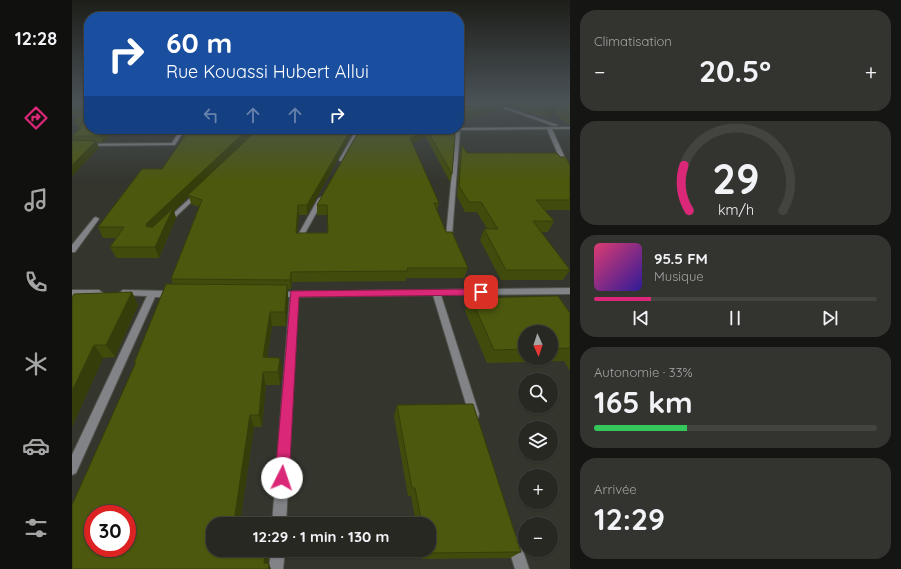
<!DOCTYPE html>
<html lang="fr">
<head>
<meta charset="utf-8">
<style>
  :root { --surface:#272822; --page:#33342f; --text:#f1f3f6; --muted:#a4a6a5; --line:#434440; --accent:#db2777 }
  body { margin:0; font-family:Quicksand,sans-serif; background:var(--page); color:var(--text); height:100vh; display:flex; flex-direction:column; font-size:15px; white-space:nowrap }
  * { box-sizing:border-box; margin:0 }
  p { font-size:13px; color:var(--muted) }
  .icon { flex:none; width:22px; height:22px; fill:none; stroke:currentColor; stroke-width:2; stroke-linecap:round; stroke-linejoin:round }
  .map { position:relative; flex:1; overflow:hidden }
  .side { display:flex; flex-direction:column; gap:10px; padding:10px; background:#151613; width:331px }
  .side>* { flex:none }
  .banner { position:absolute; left:12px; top:12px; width:380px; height:122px; border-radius:16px; box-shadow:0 1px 3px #0004,0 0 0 1px var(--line); background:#1a4fa0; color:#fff; overflow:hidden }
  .needle { width:26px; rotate:177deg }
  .tools { position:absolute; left:446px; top:325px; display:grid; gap:8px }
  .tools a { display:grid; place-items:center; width:40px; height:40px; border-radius:50%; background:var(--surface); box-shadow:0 1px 3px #0004,0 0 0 1px var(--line); font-size:20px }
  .speed { position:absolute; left:12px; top:505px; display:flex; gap:8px; font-size:20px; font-weight:700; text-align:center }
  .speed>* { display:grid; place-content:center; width:52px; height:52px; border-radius:50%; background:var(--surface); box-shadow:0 1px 3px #0004,0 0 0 1px var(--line); line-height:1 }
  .speed .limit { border:6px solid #d22; background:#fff; color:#111 }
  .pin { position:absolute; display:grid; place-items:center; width:34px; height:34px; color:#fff; margin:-17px; border-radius:8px; box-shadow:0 2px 6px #0006 }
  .me { position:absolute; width:44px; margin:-22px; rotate:4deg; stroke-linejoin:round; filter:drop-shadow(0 0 3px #0008) }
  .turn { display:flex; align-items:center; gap:14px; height:84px; padding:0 16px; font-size:18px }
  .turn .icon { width:52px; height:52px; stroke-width:2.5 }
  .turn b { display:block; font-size:28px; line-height:34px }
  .lanes { display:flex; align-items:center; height:38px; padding:0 16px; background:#0003; justify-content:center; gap:20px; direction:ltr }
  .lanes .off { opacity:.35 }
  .big { font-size:30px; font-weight:700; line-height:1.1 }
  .side .card { flex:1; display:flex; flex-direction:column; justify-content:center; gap:6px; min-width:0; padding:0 14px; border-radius:16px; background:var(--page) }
  .side .dial { align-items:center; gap:0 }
  .dial svg { height:104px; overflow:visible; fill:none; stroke:var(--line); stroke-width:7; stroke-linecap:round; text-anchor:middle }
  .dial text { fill:var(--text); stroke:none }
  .song { display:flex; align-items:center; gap:12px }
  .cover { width:48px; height:48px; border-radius:6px; background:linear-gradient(135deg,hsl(340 70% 55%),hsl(250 70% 35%)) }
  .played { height:4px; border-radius:2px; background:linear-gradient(90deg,var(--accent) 20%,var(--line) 20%) }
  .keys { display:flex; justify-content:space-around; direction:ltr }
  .heat { display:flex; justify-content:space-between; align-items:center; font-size:22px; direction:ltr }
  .charge { height:6px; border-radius:3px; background:linear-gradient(90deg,#34c759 33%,var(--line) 0) }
  .trip { position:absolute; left:134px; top:517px; width:230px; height:40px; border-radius:16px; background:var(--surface); box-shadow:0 1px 3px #0004,0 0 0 1px var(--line); font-weight:700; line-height:40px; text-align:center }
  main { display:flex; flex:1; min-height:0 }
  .tab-bar { display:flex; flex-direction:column; width:72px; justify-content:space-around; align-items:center; background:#10100e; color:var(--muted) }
  .tab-bar .icon { width:28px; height:28px }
  .tab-bar .on { color:var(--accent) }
  .tab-bar b { font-size:18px; color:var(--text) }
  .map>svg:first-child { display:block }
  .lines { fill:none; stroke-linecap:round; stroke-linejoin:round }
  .minor-casing { stroke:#51534c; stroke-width:2 }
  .minor { fill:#828387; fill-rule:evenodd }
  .wall { fill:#414c0c; fill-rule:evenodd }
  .shaded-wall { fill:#353e0a }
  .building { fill:#4c580e; stroke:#353e0a; fill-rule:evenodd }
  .route { fill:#db2777; stroke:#8e194d }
</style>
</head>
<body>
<main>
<nav class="tab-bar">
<b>12:28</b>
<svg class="icon on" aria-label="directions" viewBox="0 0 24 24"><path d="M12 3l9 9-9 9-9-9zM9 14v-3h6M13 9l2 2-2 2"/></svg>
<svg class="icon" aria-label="music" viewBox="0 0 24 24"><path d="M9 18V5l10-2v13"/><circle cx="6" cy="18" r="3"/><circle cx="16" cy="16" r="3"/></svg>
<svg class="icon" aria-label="phone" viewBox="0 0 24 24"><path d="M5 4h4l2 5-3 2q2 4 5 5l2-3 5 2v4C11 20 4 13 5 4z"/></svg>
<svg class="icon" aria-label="climate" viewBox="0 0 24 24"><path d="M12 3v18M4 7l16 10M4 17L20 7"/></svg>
<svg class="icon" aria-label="car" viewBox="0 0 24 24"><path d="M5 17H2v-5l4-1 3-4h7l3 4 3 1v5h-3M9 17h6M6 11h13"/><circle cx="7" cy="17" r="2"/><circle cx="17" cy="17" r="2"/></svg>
<svg class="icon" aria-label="filters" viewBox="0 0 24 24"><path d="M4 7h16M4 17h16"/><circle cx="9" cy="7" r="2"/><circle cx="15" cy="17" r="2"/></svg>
</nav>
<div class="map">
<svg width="498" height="569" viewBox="0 0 498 569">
  <rect width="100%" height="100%" fill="#34362e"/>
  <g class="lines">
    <g class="minor-casing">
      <path id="minor" d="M407 100H413L486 125 482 126Z
        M498 127V129H480L498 169V177L495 175 475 129 388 130 380 236 379 237H375L374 236 384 130H369L367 129H387V128Z
        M109 129H113L103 145H101L0 146V144L100 143Z
        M269 129H299L297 130H288L273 160 270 162 267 160 284 130H271Z
        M126 191 129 193 128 194 97 223H93V221Z
        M249 197 252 199 232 235 231 236H227L226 235 246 199Z
        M24 217 27 219 3 252H0V245L22 218Z
        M498 288V294L369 295 407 414 406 418 402 419 398 418 397 414 361 295 226 297 214 524H200L218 297 202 296 201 294 202 292Z
        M0 290H27L31 293 27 296H0Z
        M51 290 99 291 103 294 99 297H83L4 473 0 475V455L75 296 48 295 47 293Z
        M442 536 447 538 457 569H443L435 543 437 538Z
        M199 550H213L211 569H197Z"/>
    </g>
    <use href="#minor" class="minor"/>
  </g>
  <path class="wall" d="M0 100 44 129 31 142H24L27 147 0 176V140H2L0 136 6 131 5 128 8 126H4L1 120 6 115H0Z
    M387 100H498V126L483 114 472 117 432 104 430 110 387 121Z
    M115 129H183V132L177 137 186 129H282L281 132 235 215H227L225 233H256L255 215H245V205L288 129H379L383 136 380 174 378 182 354 137 340 144 367 203 365 210 374 232H380L396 268 392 278H334V281L220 282 219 289H216V298L214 326H200L195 358H208L210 371 208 385H194L190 427H182L168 521 201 522V524H141V550H197L196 564 199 569H0V505L63 364 62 363 94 284H101L99 279 127 207 119 204 117 196 102 211 104 218 87 258H44L38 247 45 238H31L26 227 70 169H90L111 138V136ZM21 514H55V548H21Z
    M390 145 395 153 498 165V210H473L482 221 476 232H469L498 270 491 280H429L408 240 412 229H415L405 212H393L385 196 388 154Z
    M60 292 66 305 43 357 31 358 0 427V297Z
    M399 298 498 313V371L492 361 415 363 393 311ZM453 332H479V358H453Z
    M325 405 449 552 438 558 350 559 348 550H357V524H344L339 496H336L322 416Z"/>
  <path class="shaded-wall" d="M433 102 430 110 387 121V114Z
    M486 106 483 114 472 117 475 109Z
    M35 129H44L31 142 29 136Z
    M176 129H183V132L116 195 117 196 102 211 104 218 87 258 74 224Z
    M279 129H282L281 132 235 215V205Z
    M355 130 354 137 336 146 338 138Z
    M24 141 27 147 0 176V165Z
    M226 205 227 215 224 243V233Z
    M219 272 220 282 219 289 218 280Z
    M215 285 216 298 214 326 213 312Z
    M60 292 66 305 43 357 34 345Z
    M198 312 200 326 193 371 191 357Z
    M22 345 31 358 0 427V391Z
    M208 358 210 371 208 385 206 372Z
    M191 372 194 385 190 427 187 415Z
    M178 415 182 427 168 524 162 521Z
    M193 550H197L196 569 192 563Z
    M197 564 199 569H196Z"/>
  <path class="building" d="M0 100H17V129H35L29 136H0L9 128H5L14 120H1L13 109H0Z
    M387 100H427L433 102 387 114Z
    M445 100H498V115L486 106 475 109Z
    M115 129H176L74 224 75 227H81L101 208 83 247H38L52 227H26L70 169H90L113 136H111Z
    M186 129H279L235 205H226L224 233H256L255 205H245L288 129H379L383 136 380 174 355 130 338 138 367 203H362L374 232H380L396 268H335L336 271 219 272 218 280 99 279 130 200 116 195Z
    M0 140 24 141 0 165Z
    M390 145 395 153H485L488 157H494L498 165V200H464L482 221H461L498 270H434L412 229H426L409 202H397L387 186Z
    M94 284 215 285 213 312H198L191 357 208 358 206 372H191L187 415H178L162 521 201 522 200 524H141V550H193L192 563 197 564 196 569H0V505L64 362 62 363ZM21 514H55V548H21Z
    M60 292 34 345H22L0 391V297L2 294Z
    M486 296 498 313V348L479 349V332H453V349L422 350 399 298Z
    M401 404 449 552 356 553 355 550H357V524H350L343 488H340L325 405Z"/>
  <linearGradient id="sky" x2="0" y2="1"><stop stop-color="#1d1e19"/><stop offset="0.56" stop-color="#4a5257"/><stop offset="1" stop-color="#4a5257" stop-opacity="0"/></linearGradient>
  <rect width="498" height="180" fill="url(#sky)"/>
  <path class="route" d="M409 289 413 292 409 295 227 297 217 478 215 483 210 485 205 483 203 478 219 291Z"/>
</svg>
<div class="tools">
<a><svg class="needle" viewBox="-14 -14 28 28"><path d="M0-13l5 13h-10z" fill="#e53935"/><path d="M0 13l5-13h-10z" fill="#a4a6a5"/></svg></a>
<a><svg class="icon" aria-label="search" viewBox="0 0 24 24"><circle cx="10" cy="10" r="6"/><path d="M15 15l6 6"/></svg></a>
<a><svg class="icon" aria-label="layers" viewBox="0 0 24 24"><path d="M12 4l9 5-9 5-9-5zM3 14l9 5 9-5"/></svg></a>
<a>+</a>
<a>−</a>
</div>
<div class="speed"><div class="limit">30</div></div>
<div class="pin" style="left:409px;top:292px;background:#d93025"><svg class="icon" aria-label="arrive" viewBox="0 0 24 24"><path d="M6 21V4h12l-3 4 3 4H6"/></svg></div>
<svg class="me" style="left:210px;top:478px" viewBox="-20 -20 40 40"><circle r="19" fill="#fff"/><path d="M0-13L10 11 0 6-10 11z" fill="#db2777"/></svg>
<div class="trip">12:29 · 1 min · 130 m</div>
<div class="banner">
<div class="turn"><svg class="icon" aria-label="right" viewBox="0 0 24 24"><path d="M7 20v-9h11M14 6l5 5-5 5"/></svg><div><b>60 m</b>Rue Kouassi Hubert Allui</div></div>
<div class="lanes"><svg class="icon off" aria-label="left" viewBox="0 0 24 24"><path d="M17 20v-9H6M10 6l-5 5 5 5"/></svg><svg class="icon off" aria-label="ahead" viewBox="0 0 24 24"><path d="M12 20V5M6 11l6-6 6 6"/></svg><svg class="icon off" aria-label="ahead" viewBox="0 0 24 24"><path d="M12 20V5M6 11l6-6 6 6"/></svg><svg class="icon" aria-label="right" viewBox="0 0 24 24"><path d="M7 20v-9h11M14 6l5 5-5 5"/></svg></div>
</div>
</div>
<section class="side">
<div class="card"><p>Climatisation</p>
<div class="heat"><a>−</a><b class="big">20.5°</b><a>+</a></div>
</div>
<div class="card dial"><svg viewBox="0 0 100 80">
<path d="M14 69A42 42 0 1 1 86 69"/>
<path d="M14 69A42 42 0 0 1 10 34" stroke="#db2777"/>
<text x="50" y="56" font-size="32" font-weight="700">29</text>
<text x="50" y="72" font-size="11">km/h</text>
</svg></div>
<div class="card">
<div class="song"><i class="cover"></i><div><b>95.5 FM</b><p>Musique</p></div></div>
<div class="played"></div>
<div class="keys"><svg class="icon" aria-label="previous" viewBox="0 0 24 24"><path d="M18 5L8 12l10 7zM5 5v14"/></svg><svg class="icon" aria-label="pause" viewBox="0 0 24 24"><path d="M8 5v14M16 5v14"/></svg><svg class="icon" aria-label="next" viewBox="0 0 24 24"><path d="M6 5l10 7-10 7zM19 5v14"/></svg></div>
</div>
<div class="card"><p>Autonomie · 33%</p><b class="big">165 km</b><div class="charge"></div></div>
<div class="card"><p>Arrivée</p><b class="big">12:29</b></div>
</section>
</main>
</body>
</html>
